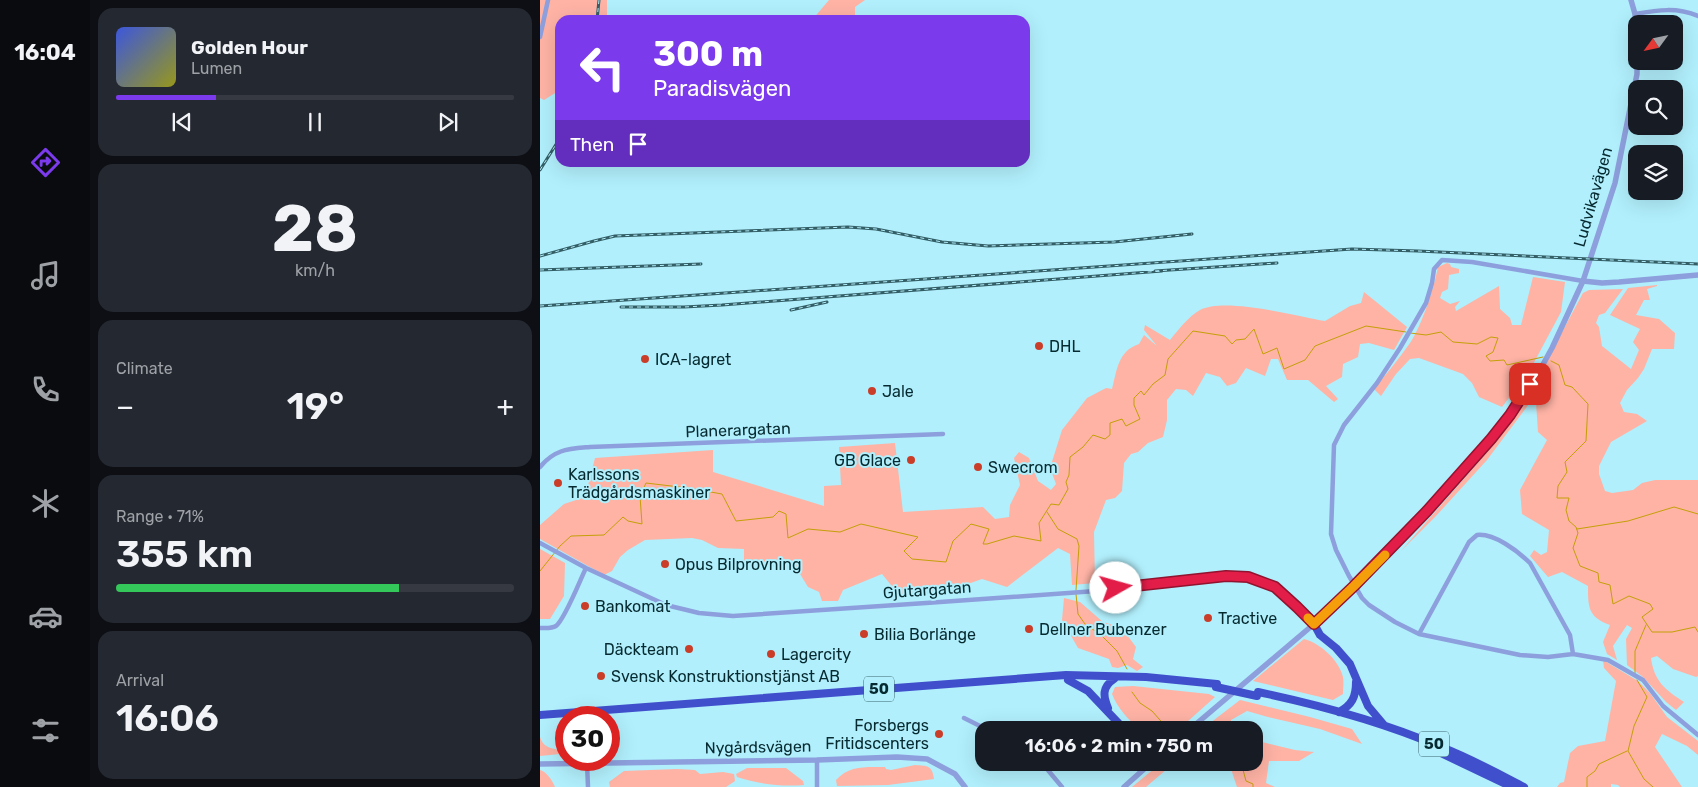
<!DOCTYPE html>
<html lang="en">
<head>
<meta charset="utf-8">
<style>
  :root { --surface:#171b24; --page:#242831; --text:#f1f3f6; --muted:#9ea1a6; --line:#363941; --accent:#7c3aed }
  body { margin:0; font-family:Rubik,sans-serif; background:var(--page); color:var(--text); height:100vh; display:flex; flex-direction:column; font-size:19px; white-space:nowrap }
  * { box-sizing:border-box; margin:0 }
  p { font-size:16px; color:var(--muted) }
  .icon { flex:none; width:28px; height:28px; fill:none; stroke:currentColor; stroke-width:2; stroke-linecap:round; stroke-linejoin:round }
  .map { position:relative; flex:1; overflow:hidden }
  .drawer { display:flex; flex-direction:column; gap:8px; padding:8px; background:#0d0f14; width:450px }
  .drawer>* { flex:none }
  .hud { position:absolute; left:15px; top:15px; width:475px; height:152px; border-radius:15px; box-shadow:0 5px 20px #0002; background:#7c3aed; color:#fff; overflow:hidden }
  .needle { width:32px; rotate:237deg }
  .controls { position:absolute; left:1088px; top:15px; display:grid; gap:10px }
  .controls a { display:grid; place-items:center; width:55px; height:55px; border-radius:10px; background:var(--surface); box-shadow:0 5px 20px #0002; font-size:25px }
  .speed { position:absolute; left:15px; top:706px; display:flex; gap:10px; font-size:25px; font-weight:700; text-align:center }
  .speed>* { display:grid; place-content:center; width:65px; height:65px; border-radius:50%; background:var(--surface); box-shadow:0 5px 20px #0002; line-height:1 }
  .speed .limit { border:8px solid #d22; background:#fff; color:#111 }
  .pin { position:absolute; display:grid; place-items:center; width:42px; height:42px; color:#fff; margin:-21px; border-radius:10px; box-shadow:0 2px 8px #0006 }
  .me { position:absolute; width:55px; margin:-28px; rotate:83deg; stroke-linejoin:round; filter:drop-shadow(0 0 4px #0008) }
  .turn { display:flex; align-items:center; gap:18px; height:105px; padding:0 15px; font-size:22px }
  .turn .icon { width:65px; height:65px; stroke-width:2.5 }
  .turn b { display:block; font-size:35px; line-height:42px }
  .then { display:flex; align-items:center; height:48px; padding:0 15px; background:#0003; gap:10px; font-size:19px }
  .big { font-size:38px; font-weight:600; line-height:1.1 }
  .drawer .card { flex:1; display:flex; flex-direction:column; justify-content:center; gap:8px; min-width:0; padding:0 18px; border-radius:15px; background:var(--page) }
  .drawer .dial { align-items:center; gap:0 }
  .dial b { font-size:65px; line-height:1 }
  .song { display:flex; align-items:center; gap:15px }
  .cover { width:60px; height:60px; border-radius:8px; background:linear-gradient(135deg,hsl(230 70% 55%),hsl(60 70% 35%)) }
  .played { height:5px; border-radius:2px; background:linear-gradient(90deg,var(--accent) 25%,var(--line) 25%) }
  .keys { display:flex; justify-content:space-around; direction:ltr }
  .heat { display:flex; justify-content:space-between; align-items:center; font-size:28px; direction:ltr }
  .charge { height:8px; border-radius:4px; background:linear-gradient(90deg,#34c759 71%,var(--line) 0) }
  .trip { position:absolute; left:435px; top:721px; width:288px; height:50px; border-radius:15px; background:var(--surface); box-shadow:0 5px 20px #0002; font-weight:600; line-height:50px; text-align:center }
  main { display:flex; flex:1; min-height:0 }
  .tab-bar { display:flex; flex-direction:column; width:90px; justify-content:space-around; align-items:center; background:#090b0e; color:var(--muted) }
  .tab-bar .icon { width:35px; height:35px }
  .tab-bar .selected { color:var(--accent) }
  .tab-bar b { font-size:22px; color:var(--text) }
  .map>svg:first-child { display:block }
  .green { fill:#feb3a5 }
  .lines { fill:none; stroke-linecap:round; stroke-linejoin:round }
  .stream { stroke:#c59f07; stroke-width:1 }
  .minor { stroke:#8d9fdc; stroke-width:4.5 }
  .tertiary { stroke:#8d9fdc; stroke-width:5.5 }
  .trunk { stroke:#4050cc; stroke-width:8 }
  .rail-casing { stroke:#335e66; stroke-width:3 }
  .rail { stroke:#b1effc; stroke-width:1; stroke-dasharray:4; stroke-linecap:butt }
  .trunk-bridge { stroke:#4050cc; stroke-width:8 }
  .route-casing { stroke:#92132f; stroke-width:12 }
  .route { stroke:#e11d48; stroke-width:9 }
  .slow { stroke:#f59e0b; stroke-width:9 }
  .poi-dot { fill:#ca3e29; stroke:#b1effc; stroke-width:2 }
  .labels { text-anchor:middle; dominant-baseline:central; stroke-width:4; stroke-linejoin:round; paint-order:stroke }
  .shield { fill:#b1effc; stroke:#39656d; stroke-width:1 }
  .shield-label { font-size:15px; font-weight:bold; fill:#062a30 }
  .street-label { font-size:16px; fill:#062a30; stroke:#b1effc }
  .poi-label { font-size:16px; fill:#062a30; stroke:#b1effc; text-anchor:start }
</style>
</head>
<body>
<main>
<nav class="tab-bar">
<b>16:04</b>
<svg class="icon selected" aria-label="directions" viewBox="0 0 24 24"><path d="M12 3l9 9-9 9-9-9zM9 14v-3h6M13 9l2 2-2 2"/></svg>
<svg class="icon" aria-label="music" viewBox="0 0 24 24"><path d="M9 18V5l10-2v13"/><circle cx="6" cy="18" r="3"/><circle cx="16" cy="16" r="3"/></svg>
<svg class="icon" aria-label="phone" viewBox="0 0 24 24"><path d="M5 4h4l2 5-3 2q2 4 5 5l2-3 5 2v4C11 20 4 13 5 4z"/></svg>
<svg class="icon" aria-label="climate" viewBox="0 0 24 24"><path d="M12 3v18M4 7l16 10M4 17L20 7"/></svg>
<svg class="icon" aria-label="car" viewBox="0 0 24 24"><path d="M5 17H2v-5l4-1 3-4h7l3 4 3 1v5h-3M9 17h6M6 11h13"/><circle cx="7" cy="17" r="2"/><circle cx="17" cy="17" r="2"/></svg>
<svg class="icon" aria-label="filters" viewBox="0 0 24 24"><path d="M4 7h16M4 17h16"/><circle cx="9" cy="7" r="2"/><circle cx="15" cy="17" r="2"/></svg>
</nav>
<section class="drawer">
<div class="card">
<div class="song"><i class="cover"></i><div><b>Golden Hour</b><p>Lumen</p></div></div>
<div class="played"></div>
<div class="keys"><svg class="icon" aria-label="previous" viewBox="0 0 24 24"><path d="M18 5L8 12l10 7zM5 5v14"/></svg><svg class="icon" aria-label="pause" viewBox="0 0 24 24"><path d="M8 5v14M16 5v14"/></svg><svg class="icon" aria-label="next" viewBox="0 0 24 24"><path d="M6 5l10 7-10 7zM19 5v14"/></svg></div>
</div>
<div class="card dial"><b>28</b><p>km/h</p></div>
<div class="card"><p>Climate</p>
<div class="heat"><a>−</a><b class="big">19°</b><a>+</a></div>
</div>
<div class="card"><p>Range · 71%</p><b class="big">355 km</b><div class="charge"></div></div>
<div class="card"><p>Arrival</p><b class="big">16:06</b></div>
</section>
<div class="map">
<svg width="1158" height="787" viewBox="0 0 1158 787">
  <rect width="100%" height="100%" fill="#b1effc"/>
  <path class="green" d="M0 0H67V20H20V90L4 100 0 98Z
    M289 0H325L315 7V20H272Z
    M907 263 910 264 911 267 919 269V273L909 275 908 289 902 292 900 298 910 304 920 301 915 307 916 311 959 286 960 309 970 318 972 325H981L993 277 1025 282 1021 312 990 370 962 407 939 397 932 383 923 374 879 358 870 359 856 374 841 396 834 389C846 374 859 359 870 343 882 325 894 288 898 267Z
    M1117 285V286L1107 289 1110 300H1104L1096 315 1119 319 1135 333 1134 349H1112L1104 369 1098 378 1087 390 1080 403 1084 412 1097 414 1107 421 1071 442 1059 466V474L1065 491 1072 493 1093 490 1102 483 1115 480H1158V676L1156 677 1133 669 1117 656 1111 658C1114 681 1125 690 1144 702L1136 710 1126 702 1103 677 1087 665 1086 639 1092 628 1087 625 1073 646 1077 660 1067 654 1063 642 1070 625C1048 617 1048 607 1048 586L1022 572 1008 577 990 556 994 550 1001 555 1007 552 1009 530 982 514 980 490 1007 440 998 432 996 403 992 400 947 460 896 516 861 551 949 450 991 390 1043 293 1049 290 1083 289 1065 313 1059 315 1056 323 1059 327 1062 346 1091 369 1099 350 1093 342 1100 329 1070 315 1088 288Z
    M824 292 867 327 854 350 829 343 820 344 818 357 803 364 802 377 786 386 798 399 794 402 768 380H747L738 359H731L725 376 706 368 696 383 687 386 680 377 666 373 653 396 646 390 636 389 627 400V420L623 437 608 443 598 452 591 454 584 463 582 491 575 498 566 500 554 532 555 583 532 585 530 554 518 548 467 587 442 579 402 593 360 596 342 574 303 590 298 601H282L279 592 268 587 257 569 238 570 230 564 204 565V549L178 548 162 540 152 538 105 540 88 550 80 557 72 571 64 575 0 539V525L24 504 45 497 55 458 173 450V472L284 506V486L301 485 299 447 355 443 363 512 443 507 455 519 469 517 470 505 480 485 474 458 479 452 489 458 498 481 511 490 516 484 510 468 522 430 547 398 566 388 572 389C577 370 578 351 599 344L604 335 617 346 604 330 605 325 630 340C639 329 648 317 660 310 685 297 757 316 785 321L810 306 821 303Z
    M0 549 25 563 24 596 10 619H0Z
    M524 598 540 602 563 622 576 626 587 635 596 647 593 659 603 667 597 671 587 665 578 668 572 667 569 659 538 648 522 620Z
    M764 639C780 643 799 660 803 677 804 682 803 689 803 694L793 700 713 681Z
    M1063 660 1098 681 1110 693 1127 717 1158 741V755L1147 746 1122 734 1115 747 1142 787H1080L1078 785 1071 784V787H1017L1020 783 1024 782 1030 753 1038 746 1065 741 1076 681 1064 668Z
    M593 686 669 694 675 697 638 730H600C588 719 578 709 572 694L575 687Z
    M700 700 770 717 812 729 822 744 780 729 728 717 707 711 691 720V730H661Z
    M0 737C3 747 10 748 19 750L20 754 0 756Z
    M714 740 755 750 774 752 759 761H729L726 783 735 787H697L691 769 676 763 714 762Z
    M621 763H634L606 787H592Z
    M375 765C388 766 392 765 394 779L348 785 297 786 296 780C309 765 327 767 345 767L346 769 351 770Z
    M207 768H246L263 781 264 785C241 787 219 784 197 777L196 774Z
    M137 769 155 770 160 774 183 772 194 774 195 781 186 787H70L69 782 84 771Z
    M0 770C7 772 12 780 15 787H0Z"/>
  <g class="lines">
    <path class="stream" d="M870 333 886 335 901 332 913 342 937 344 951 337 958 338 953 352 946 356 950 361 964 360 967 365 1003 357
      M1011 361 1019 365 1025 385 1032 387 1048 404 1046 441 1025 462 1027 472 1018 486 1017 498H1029L1026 510 1029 521 1036 527 1038 533 1033 548 1040 566 1058 573 1059 582 1070 585 1073 604 1089 596 1110 604 1113 609 1102 617 1112 632H1132L1155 627 1158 632
      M507 512 518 529 537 539 539 546 536 590
      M1037 529 1088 521 1134 507 1158 514
      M0 571 20 546 31 536 64 535 83 517 88 521 102 524 100 496 106 483 148 488 182 494 196 521 233 517 239 511 246 514 248 538 268 529 300 532 321 524 378 537 364 551 372 559 406 562 413 541 431 524 449 529 443 544H447L474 536 501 541 499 523 511 504 519 505 528 489 526 482 529 475 530 457 543 447 553 435 565 439 570 435V423L582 419 586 426 600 419 594 405V398L601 391 604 395 613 384 625 375 628 359 653 331 685 336 692 344 696 340 705 339 714 329 723 354 737 348 744 369 765 360 775 346 826 326 866 332
      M536 594 538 614 545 624 561 635 577 651 587 669
      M1095 673V651L1106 625
      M1097 680 1107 697 1094 726 1088 751 1104 779 1113 787
      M592 692 600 703 612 711 628 729 641 730
      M701 762 706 781 713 784V787
      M1047 787V777L1055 771 1059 764 1087 751"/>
    <path class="minor" d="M1095 14C1118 10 1137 7 1158 16
      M0 37 8 0
      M1043 281 932 262 902 260 894 269 892 283 886 303 860 348 837 383 804 425 794 445 791 534 796 550 809 576 822 598 829 605 855 622 879 634 980 655 1008 657 1033 654 1068 660 1103 680 1123 706 1158 735
      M0 467C15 449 28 449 50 447L403 434
      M0 543 46 568 126 605 159 613 193 616 386 603 556 591 686 576 708 577 735 587 757 607 774 624
      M0 628C5 628 11 629 16 626 25 619 40 580 46 568
      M879 634 929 542 937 535C954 533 978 551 990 563L1030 635 1033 654
      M424 718 448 730
      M277 760V787
      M498 762 507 769 522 787
      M47 763 48 787"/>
    <path class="tertiary" d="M1091 0 1095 14 1096 46
      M1043 281 1062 283 1079 282 1158 275
      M649 730 774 624 814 587 887 511 951 439 970 415 1001 368 1012 348 1043 281 1075 183 1097 74V61
      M0 764 277 760 357 757 387 759 415 774 425 787
      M584 787 612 762"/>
    <path class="trunk" d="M774 624 780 635 796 648 810 664 828 706 844 725
      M528 680 548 691 585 730
      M718 692C780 705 843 722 901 747 930 758 957 773 984 787
      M568 708C563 696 562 687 574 679
      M799 712C812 705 816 697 816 682
      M0 715 526 675 606 677 677 684
      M884 745 972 787"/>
    <g class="rail-casing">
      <path id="rail" d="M57 20 59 0
        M0 170 20 138
        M0 256 54 241 75 236 308 227 336 229 402 242 448 246 574 242 652 234
        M0 270 161 264
        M615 271 737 263
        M0 306 812 249 878 251 1158 264
        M81 307H144L182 305 622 271
        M251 310 287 302"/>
    </g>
    <use href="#rail" class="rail"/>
    <path class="trunk-bridge" d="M676 687 717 696"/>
  </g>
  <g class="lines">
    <g class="route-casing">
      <path id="route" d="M576 588 686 576 708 577 735 587 757 607 774 624 814 586 887 511 951 439 970 415 990 384"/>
    </g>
    <use href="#route" class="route"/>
    <path class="slow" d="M768 618 774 624 814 586 845 555"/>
  </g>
  <g class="poi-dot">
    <circle cx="499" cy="346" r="5"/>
    <circle cx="105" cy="359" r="5"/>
    <circle cx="332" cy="391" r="5"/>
    <circle cx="371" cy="460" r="5"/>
    <circle cx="438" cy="467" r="5"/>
    <circle cx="18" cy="483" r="5"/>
    <circle cx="125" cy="564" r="5"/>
    <circle cx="45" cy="606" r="5"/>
    <circle cx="668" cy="618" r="5"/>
    <circle cx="489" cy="629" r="5"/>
    <circle cx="324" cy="634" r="5"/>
    <circle cx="149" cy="649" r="5"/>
    <circle cx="231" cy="654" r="5"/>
    <circle cx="61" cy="676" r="5"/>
    <circle cx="399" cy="734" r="5"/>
  </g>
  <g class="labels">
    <g class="shield">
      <rect x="324" y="676.5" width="30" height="25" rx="4"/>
      <rect x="879" y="731.5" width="30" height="25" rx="4"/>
    </g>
    <g class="shield-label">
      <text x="339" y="689">50</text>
      <text x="894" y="744">50</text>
    </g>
    <g class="street-label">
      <text transform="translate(1053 197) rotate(-74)">Ludvikavägen</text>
      <text transform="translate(198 430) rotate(-2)">Planerargatan</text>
      <text transform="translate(387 590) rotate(-4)">Gjutargatan</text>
      <text transform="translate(218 747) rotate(-1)">Nygårdsvägen</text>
    </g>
    <g class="poi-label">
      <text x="509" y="346">DHL</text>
      <text x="115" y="359">ICA-lagret</text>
      <text x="342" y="391">Jale</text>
      <text x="361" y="460" text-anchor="end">GB Glace</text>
      <text x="448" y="467">Swecrom</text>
      <text x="28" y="474">Karlssons<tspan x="28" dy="18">Trädgårdsmaskiner</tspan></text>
      <text x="135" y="564">Opus Bilprovning</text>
      <text x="55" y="606">Bankomat</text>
      <text x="678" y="618">Tractive</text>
      <text x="499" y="629">Dellner Bubenzer</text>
      <text x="334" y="634">Bilia Borlänge</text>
      <text x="139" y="649" text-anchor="end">Däckteam</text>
      <text x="241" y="654">Lagercity</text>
      <text x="71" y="676">Svensk Konstruktionstjänst AB</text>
      <text x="389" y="725" text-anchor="end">Forsbergs<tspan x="389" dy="18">Fritidscenters</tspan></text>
    </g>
  </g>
</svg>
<div class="controls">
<a><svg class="needle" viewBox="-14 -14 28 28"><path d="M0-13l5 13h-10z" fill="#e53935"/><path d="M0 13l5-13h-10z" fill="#9ea1a6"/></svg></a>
<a><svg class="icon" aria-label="search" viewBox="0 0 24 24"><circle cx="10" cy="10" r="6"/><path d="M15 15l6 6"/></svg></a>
<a><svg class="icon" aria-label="layers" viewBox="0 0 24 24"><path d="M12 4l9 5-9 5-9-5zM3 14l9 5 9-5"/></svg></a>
</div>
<div class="speed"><div class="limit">30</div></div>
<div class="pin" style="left:990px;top:384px;background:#d93025"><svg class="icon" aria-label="arrive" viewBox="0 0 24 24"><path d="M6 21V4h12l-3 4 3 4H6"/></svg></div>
<svg class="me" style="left:576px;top:588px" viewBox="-20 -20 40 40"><circle r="19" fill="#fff"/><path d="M0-13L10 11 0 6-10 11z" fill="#e11d48"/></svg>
<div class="trip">16:06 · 2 min · 750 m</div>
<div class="hud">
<div class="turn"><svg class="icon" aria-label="left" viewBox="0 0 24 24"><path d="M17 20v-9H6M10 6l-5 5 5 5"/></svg><div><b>300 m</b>Paradisvägen</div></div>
<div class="then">Then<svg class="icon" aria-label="arrive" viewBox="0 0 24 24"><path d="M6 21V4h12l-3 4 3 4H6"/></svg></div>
</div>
</div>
</main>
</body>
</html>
